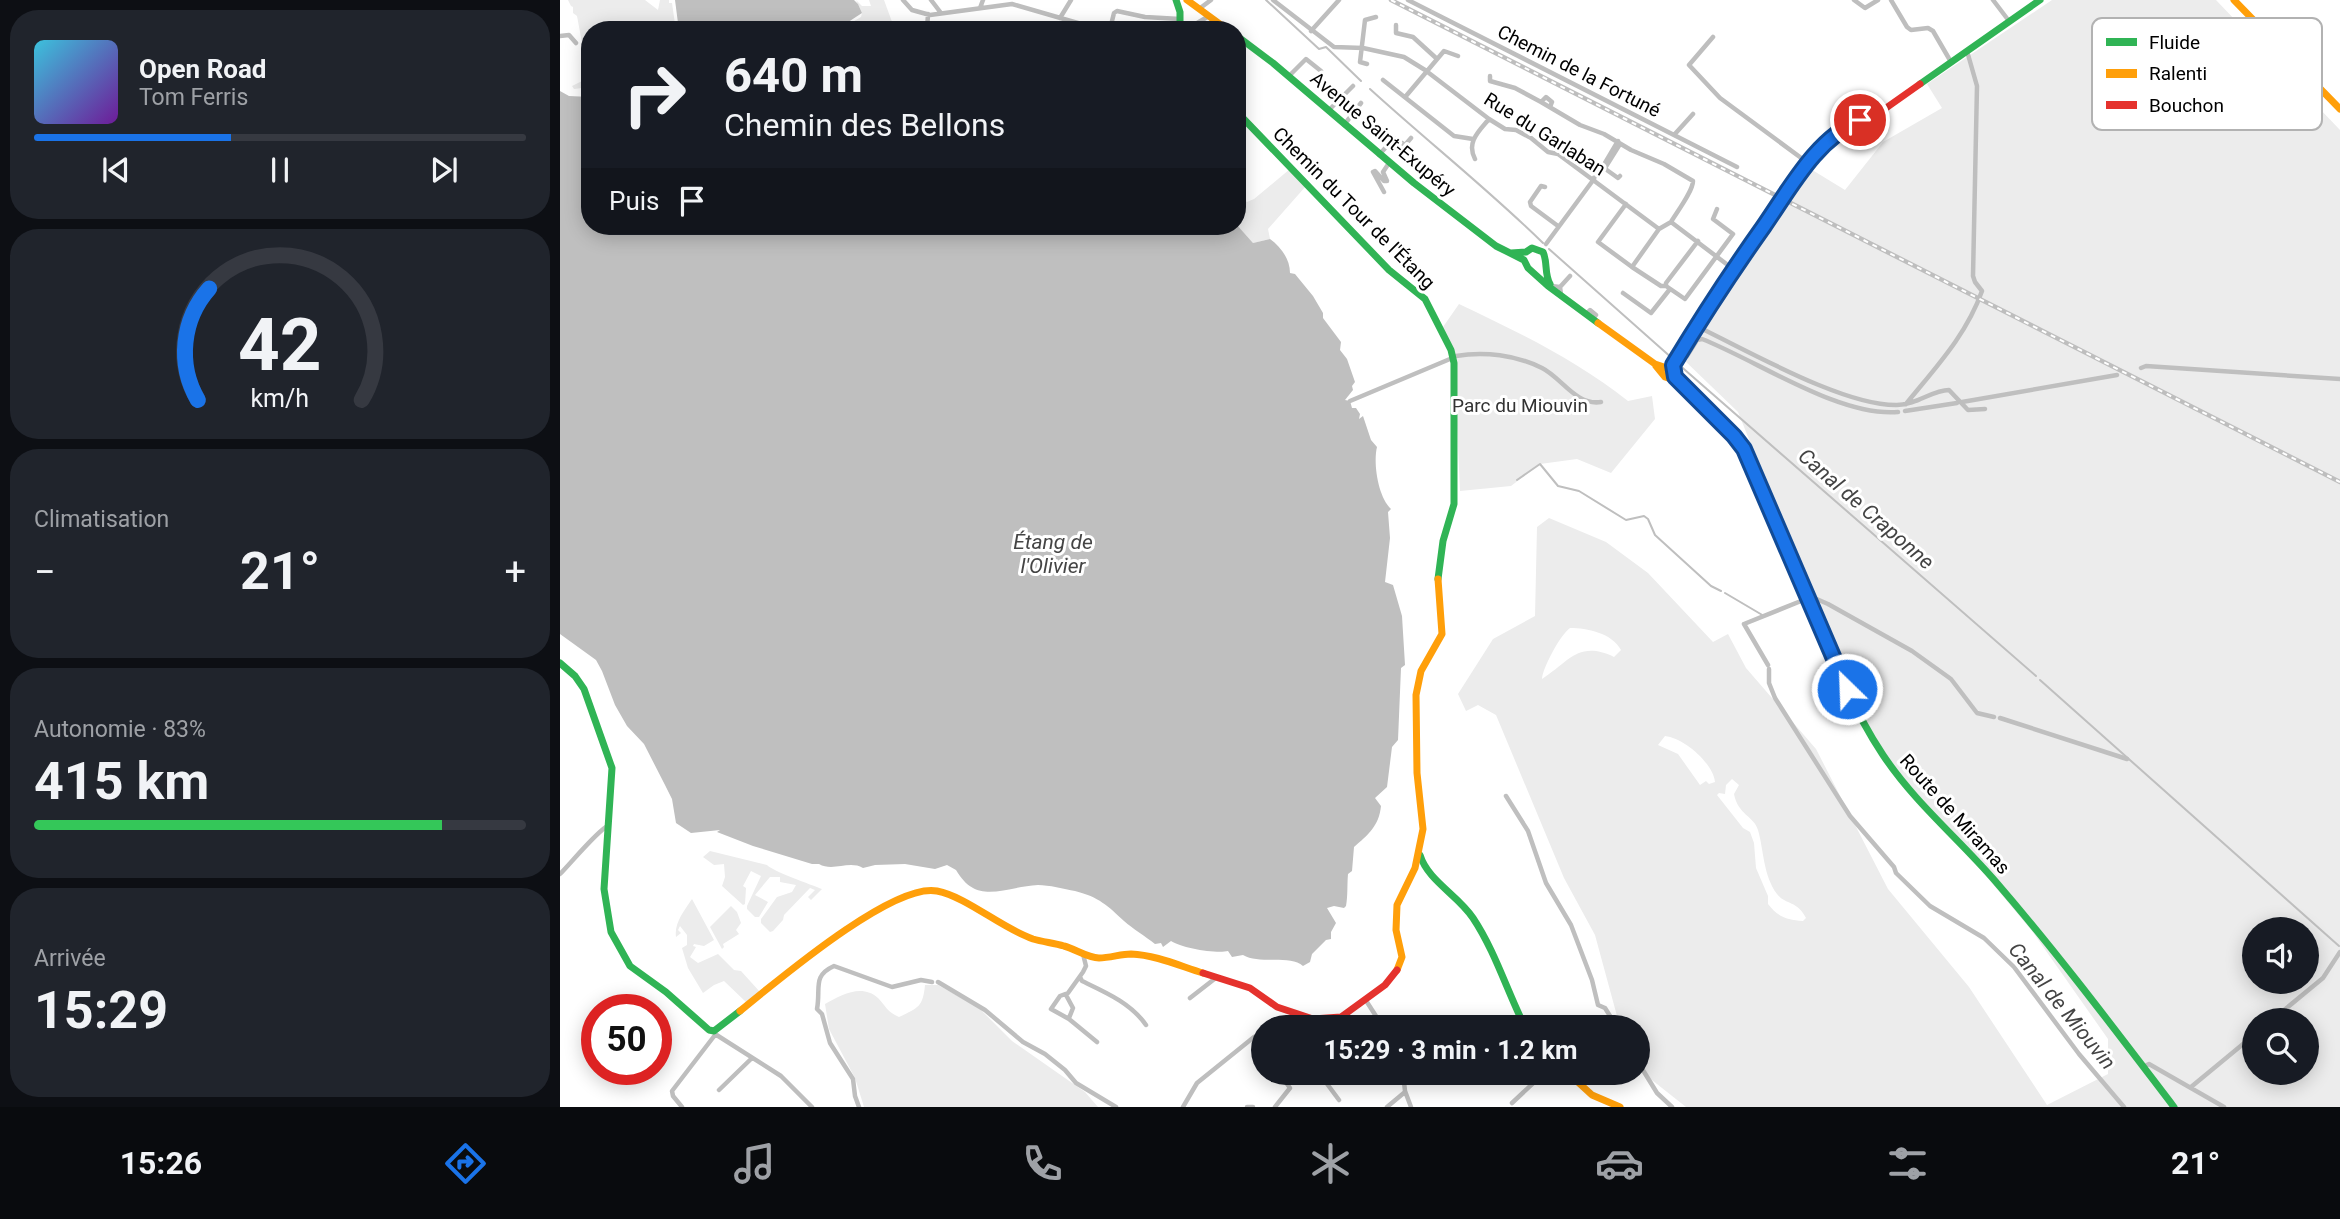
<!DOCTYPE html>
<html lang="fr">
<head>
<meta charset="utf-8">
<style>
  :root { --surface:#171b24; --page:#20242c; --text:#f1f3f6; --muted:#9ea1a6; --line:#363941; --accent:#1a73e8 }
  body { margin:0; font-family:Roboto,sans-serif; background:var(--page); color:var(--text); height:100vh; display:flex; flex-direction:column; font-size:26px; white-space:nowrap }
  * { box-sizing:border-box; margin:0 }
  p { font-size:23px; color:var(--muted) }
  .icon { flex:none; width:38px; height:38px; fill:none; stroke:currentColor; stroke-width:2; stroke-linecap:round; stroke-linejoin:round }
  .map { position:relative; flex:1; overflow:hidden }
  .drawer { display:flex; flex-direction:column; gap:10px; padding:10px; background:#0d0f14; width:560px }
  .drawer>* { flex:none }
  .top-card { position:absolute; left:21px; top:21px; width:665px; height:214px; border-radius:28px; box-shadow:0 4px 18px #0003; background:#171b24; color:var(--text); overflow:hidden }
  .tools { position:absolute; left:1682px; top:917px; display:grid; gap:14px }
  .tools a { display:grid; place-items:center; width:77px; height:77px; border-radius:50%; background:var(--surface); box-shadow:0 4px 18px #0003; font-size:35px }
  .speed { position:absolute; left:21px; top:994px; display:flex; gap:14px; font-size:35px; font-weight:700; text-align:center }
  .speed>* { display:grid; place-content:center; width:91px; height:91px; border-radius:50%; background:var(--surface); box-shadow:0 4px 18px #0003; line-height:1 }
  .speed .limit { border:10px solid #d22; background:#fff; color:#111 }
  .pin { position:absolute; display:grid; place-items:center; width:60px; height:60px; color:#fff; margin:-30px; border:4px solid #fff; border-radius:50%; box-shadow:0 2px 7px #0007 }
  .me { position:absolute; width:77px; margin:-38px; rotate:336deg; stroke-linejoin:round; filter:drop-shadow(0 0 5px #0008) }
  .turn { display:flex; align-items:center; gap:24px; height:147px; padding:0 28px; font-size:32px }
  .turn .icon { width:91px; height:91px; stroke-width:2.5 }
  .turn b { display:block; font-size:49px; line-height:60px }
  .then { display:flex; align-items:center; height:66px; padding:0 28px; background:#0003; gap:14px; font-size:26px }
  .big { font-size:52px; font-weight:700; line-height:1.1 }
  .drawer .card { flex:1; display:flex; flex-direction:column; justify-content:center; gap:10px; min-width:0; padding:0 24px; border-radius:28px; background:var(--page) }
  .drawer .dial { align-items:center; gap:0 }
  .dial svg { height:182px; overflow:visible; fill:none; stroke:var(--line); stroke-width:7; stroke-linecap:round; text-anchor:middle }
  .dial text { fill:var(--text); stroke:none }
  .song { display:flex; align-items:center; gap:21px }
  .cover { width:84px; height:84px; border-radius:10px; background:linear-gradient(135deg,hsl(190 70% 55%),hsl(280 70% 35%)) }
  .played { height:7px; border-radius:4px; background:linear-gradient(90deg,var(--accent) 40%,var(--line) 40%) }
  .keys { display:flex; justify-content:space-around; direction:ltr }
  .heat { display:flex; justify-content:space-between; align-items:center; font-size:38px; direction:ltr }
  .charge { height:10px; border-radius:5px; background:linear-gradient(90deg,#34c759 83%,var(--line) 0) }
  .trip { position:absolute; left:691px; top:1015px; width:399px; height:70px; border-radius:35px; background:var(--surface); box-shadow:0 4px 18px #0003; font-weight:700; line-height:70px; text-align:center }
  .tabs { display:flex; height:112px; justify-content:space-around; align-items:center; background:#090b0e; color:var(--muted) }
  .tabs .icon { width:49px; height:49px }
  .tabs .selected { color:var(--accent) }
  .tabs b { font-size:32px; color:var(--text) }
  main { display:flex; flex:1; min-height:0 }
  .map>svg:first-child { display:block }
  .green { fill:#ececec; fill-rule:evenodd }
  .water { fill:#bfbfbf }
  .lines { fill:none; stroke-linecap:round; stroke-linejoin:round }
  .stream { stroke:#bfbfbf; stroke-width:2 }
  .canal { stroke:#bfbfbf; stroke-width:4.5 }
  .street { stroke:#bebebe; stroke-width:4.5 }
  .fast { stroke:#30b455; stroke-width:7 }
  .slow { stroke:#ff9f0a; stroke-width:7 }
  .jam { stroke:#e5322d; stroke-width:7 }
  .rail-casing { stroke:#bebebe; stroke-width:4.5 }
  .rail { stroke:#fff; stroke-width:2; stroke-dasharray:5; stroke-linecap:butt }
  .route-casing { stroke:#114b97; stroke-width:18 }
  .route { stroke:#1a73e8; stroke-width:12 }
  .labels { text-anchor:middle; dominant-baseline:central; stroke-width:6; stroke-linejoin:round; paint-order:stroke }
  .street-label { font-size:19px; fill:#000; stroke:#fff }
  .park-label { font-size:19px; fill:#333; stroke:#fff }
  .water-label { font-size:21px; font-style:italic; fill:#444; stroke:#fff }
  .key { fill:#fff; stroke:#b2b2b2; stroke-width:2 }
  .key-label { font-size:19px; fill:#000 }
</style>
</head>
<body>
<main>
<section class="drawer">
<div class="card">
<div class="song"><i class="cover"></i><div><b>Open Road</b><p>Tom Ferris</p></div></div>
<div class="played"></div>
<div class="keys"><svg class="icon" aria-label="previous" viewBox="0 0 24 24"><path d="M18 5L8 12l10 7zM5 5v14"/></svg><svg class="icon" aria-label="pause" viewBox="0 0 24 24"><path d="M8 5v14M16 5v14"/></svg><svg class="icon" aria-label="next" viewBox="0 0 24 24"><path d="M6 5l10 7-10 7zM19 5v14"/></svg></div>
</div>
<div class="card dial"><svg viewBox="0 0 100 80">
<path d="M14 69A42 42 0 1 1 86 69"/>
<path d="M14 69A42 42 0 0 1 19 20" stroke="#1a73e8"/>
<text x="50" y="56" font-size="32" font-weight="700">42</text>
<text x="50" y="72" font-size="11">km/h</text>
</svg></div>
<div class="card"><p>Climatisation</p>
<div class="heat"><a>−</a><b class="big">21°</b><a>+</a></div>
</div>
<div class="card"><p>Autonomie · 83%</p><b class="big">415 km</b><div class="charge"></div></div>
<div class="card"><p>Arrivée</p><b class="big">15:29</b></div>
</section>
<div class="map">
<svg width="1780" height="1107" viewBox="0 0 1780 1107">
  <rect width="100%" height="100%" fill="#fff"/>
  <path class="green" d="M8 0H85L98 10 100 0H109V3H112L115 24 119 30H30V87L14 89 12 86 26 79 28 75 17 16 13 13V7L11 6Z
    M296 0 302 6H311L309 0H324L335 30H312L309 26C298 25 290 30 279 30L301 17 302 13Z
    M1492 0H1656L1780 130V1107H1126L1078 1069V1027H1060L1035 935 1004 878 936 715 918 705 906 711 898 694 933 639 975 616 977 527 989 518 1046 542 1088 573 1153 642 1168 634 1186 668 1256 749 1328 889 1409 987 1487 1105 1548 1074V1039L1472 931 1309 736 1178 412 1123 359 1184 257 1249 168 1285 190 1323 142 1382 108 1367 84ZM1010 628C1027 628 1052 633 1061 650L1054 657C1018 640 1009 662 982 679 983 667 1001 634 1010 628ZM1105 736C1124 738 1153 763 1155 782L1149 784 1146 781 1140 785 1118 754 1098 745ZM1172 779 1179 785 1174 794C1178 815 1194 816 1198 830 1204 851 1203 875 1217 894 1225 905 1237 900 1246 918L1243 921C1227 920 1218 917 1208 904V896L1196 868 1194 843 1190 832 1183 828 1157 795 1159 793 1165 794 1166 785ZM1694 929H1746V982H1694ZM1694 1020H1746V1073H1694Z
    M730 169 746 186 708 229 710 239 693 243 677 225V195L687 202 694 199Z
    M899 304C958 332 1016 360 1068 401L1092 396 1095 419 1051 473 1017 459 980 464 951 486 900 491 894 357 883 327Z
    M150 851 207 865C212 871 252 885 262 889L251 900 248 897 255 890 250 888 224 915 223 920 213 931 210 932 201 923V919L217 897 232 892 236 885 220 882V877H210L195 895 208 902 199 917H195L187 909V906L201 876 191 871 183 886 186 888 185 904 183 905 162 886 165 877 164 864 154 865 143 857Z
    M132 899 154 940 144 946 134 944 133 946 136 947 130 957 138 963 158 954 174 970 181 971 200 992 187 1003 164 981 154 985 143 993 128 968 122 948 127 945V935L120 926 118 930 121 933 116 937C114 923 124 911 132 899Z
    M171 906 177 912 181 923 176 930 179 934 163 944 164 947 162 949 150 927Z
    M365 985H378L419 1008 452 1041 525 1092 538 1107H304L295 1078 269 1029 265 1004C281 995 302 983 318 998 326 1006 327 1012 339 1017 358 1008 363 1007 365 985Z"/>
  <path class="water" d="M115 0H294L298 4 302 13 276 30H124L118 23Z
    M0 91 9 96 30 97V226L677 225 693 243 710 239C721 247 730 259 730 273L735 274 753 296 763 313V318L781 342 780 350 787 359 795 382 792 386 793 390 785 400 790 401 792 408H796L800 414 799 419 803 416 811 440 817 447C813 463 818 497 831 509L828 512 830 538 825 582 833 585 842 616 845 665 841 668 838 740 832 747 827 787 815 798 821 806C819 826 808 835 794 847L792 871 788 874C787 885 788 895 786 906L784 908 774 906 767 908 776 923 771 932V939L766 940 752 954 750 962 743 966C730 954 700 965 683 955L672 957 668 951C657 954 621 948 611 941L603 947 601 943 595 944C585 936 573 929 564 921 548 906 539 897 515 891 504 889 489 885 478 885 443 887 417 906 396 870L387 865 375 869 345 864 315 865 303 868C289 860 273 872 259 864H252L193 846 157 832 160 830 131 833 116 823 112 799 105 785 84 744 67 726 55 705 42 671 36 660 0 634Z"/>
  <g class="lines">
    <path class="stream" d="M706 0 759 49 766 47 801 81
      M810 89C867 141 928 189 983 243
      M989 249 1113 359
      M1117 363 1476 676
      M957 480 980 464 998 486 1019 491 1066 520 1084 516 1088 519 1095 535 1151 586 1161 591
      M1165 593 1204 616
      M1480 680 1779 946"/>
    <path class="canal" d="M896 356C924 351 956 355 982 368 1002 378 1016 406 1041 402
      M1127 356 1137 340 1142 339C1198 361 1279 417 1338 412
      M1581 368 1586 366 1780 379
      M790 401 890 359
      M1402 402 1557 375
      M1345 411 1397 403
      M1252 597 1268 604 1352 651 1391 679 1417 713 1434 717
      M1208 665 1184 624 1246 599
      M1209 669V683L1215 698 1290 816 1334 867 1336 873 1370 906 1424 938 1454 967 1519 1054 1564 1107
      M1440 718 1567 759
      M946 796 968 831 986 883 1011 925 1032 980 1038 1005 1045 1008 1057 1027
      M378 982 425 1010 463 1042 485 1054 505 1070 516 1083 556 1107
      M1078 1062 1097 1093 1112 1107
      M299 1107 295 1096 293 1079 270 1043 262 1014 257 1009C261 988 252 976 274 966L332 987 361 980 372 982"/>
    <path class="street" d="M343 0 352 10 370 15 452 4 542 30
      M371 0 381 13
      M713 0 774 47 803 48 844 57 865 70 929 119 945 129 956 130 971 138 988 152 998 154 1099 229 1111 222 1173 269
      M848 0 1177 167
      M1294 0 1305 8 1318 0
      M1331 0 1347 27 1351 30 1368 28 1373 31 1391 62
      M1433 0 1449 21
      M420 8 423 0
      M639 9 651 0
      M500 18 511 0
      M551 25 554 13 557 11 585 17 620 19
      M836 25V33L853 37 876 58
      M627 29 649 16
      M367 30 368 14
      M751 31 779 0
      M0 36 9 35 16 43
      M1153 37 1129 65 1160 98 1248 163
      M807 64 800 62 805 20 816 17
      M729 76 746 59 761 71
      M930 76V81L955 88 981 102
      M823 80 894 136 913 139
      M846 96 884 51 898 56
      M990 107 992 102 986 97 981 102 1020 125 1044 134 1071 150 1104 164 1133 181C1133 191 1117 212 1111 222
      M769 110 793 86
      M784 125 801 103
      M1114 135 1133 114
      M819 155 834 138 845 145 851 138
      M915 159C906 142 919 131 929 119
      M1042 168 1058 141
      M1044 168 1058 178 1060 176
      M1033 179 1042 168H1045L1060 144
      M985 187 981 186 970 202 971 206 998 226
      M824 192 813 172 815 171 824 181H827L823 172 829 163
      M1066 204 1038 242 1072 267 1099 229
      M1138 241 1106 283V286L1125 299 1173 234 1153 219 1157 209
      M986 244 1034 179
      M1072 267 1101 286H1106
      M991 286 1000 287 1001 294
      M1000 287 1010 276
      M1063 293 1091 313 1110 289
      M1026 314 1030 310 1036 315 1033 319
      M1136 326C1187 350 1283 406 1337 405 1357 405 1372 390 1389 390L1408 410 1425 409
      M1346 404C1375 368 1406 336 1422 291L1415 282 1413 276 1417 86 1407 51
      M0 874C10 864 39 829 48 826
      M523 954 526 966 523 972 508 993 500 996 491 1009 509 1019 537 1042
      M520 977 522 981C545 992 571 1003 586 1025
      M506 995 513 1008 509 1018
      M630 998 657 977
      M805 999 823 1027
      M1712 1020 1763 978 1780 952
      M747 1027 756 1019
      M154 1031 155 1034 221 1076 252 1107
      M1583 1067 1589 1064 1664 1107
      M759 1073 779 1100
      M843 1073 845 1091 851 1107
      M1631 1087 1694 1035
      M159 1090 192 1058
      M952 1103 984 1073
      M122 1107 113 1096 112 1091 155 1035
      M623 1107 637 1083 694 1037 698 1036 704 1041
      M687 1107H693
      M715 1107 730 1088 719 1073
      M827 1107 845 1092"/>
    <path class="fast" d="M616 0 620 12V30
      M677 36 713 63 854 183 936 246 964 260 968 268 988 286 1038 323
      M1360 84 1480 0
      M677 112 829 270 865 299 891 350 894 363V504L883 541 878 579
      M951 253 966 252 972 248 983 252C988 263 984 273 990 284
      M1244 587C1267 645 1289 704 1323 755 1355 803 1399 839 1436 882 1499 955 1556 1031 1614 1107
      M0 663 15 676 24 689 52 768 44 889 51 932 70 966 106 992 149 1030 154 1031 180 1011
      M860 855C868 881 898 895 913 918 935 951 947 991 965 1027"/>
    <path class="slow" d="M627 0 668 30
      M1674 0 1780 109
      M1038 323 1095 364 1113 370
      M1096 366 1105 377 1117 381
      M837 970 842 957 836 930 837 905 855 868 863 829 857 773 856 695 861 671 882 634 878 579
      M180 1011C216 982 333 882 377 891 407 897 441 928 473 939 483 942 494 943 504 946 515 949 528 958 539 958 550 958 561 954 571 954 596 955 620 966 643 973
      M1008 1073 1032 1095 1060 1107"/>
    <path class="jam" d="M1113 365 1115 377C1137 399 1165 421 1183 448 1208 485 1228 545 1244 587
      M1112 366 1173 269 1248 163 1268 140 1285 126 1326 108 1360 84
      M643 973 690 988 717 1007 753 1019 781 1017 825 985 837 970"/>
    <g class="rail-casing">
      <path id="rail" d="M831 0 1780 482"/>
    </g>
    <use href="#rail" class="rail"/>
  </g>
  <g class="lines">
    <g class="route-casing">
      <path id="route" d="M1287 689 1184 449 1174 436 1115 377 1113 365C1142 317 1172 271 1204 226 1231 187 1256 139 1300 120"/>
    </g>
    <use href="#route" class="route"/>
  </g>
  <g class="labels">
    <g class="street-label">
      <text transform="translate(1019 71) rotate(27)">Chemin de la Fortuné</text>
      <text transform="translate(823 134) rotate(40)">Avenue Saint-Exupéry</text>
      <text transform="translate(985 134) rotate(32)">Rue du Garlaban</text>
      <text transform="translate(794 208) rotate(45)">Chemin du Tour de l'Étang</text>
      <text transform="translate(1395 814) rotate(48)">Route de Miramas</text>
    </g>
    <g class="park-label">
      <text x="960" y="405">Parc du Miouvin</text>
    </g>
    <g class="water-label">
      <text transform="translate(1306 509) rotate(41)">Canal de Craponne</text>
      <text x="493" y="542">Étang de<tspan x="493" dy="24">l'Olivier</tspan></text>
      <text transform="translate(1502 1006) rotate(51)">Canal de Miouvin</text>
    </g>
  </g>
  <rect x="1532" y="18" width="230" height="112" rx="10" class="key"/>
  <rect x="1546" y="38" width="31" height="8" fill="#30b455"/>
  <rect x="1546" y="69" width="31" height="9" fill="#ff9f0a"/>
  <rect x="1546" y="101" width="31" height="8" fill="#e5322d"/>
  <g class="key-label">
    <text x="1589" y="49">Fluide</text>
    <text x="1589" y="80">Ralenti</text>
    <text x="1589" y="112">Bouchon</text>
  </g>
</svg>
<div class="tools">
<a><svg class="icon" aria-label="sound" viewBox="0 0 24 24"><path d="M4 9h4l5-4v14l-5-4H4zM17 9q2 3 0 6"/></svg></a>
<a><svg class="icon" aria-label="search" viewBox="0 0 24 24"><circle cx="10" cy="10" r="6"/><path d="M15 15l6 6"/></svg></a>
</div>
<div class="speed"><div class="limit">50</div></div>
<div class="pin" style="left:1300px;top:120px;background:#d93025"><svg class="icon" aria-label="arrive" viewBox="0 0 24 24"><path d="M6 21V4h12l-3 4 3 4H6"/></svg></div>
<svg class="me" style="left:1287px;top:689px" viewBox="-20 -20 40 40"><circle r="17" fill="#1a73e8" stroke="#fff" stroke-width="3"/><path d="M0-11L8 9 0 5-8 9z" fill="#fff"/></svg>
<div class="trip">15:29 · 3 min · 1.2 km</div>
<div class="top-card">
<div class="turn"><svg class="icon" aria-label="right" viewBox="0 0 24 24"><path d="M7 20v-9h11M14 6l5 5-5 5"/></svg><div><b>640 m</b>Chemin des Bellons</div></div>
<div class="then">Puis<svg class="icon" aria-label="arrive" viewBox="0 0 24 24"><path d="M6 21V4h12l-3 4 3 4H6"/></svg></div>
</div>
</div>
</main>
<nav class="tabs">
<b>15:26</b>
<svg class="icon selected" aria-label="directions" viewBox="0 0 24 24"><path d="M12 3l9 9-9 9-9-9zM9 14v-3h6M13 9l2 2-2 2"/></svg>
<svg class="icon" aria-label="music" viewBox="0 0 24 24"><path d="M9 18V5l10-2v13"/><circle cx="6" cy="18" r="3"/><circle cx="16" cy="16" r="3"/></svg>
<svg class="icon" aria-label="phone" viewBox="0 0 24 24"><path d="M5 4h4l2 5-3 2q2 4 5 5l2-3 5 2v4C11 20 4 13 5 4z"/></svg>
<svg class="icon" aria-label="climate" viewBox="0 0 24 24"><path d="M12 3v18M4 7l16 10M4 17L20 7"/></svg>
<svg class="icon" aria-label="car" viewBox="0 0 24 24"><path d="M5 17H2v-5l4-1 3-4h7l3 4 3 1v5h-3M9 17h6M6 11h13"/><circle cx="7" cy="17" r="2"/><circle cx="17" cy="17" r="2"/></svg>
<svg class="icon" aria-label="filters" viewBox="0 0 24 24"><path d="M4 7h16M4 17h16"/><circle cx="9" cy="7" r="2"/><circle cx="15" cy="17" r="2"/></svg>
<b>21°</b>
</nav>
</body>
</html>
